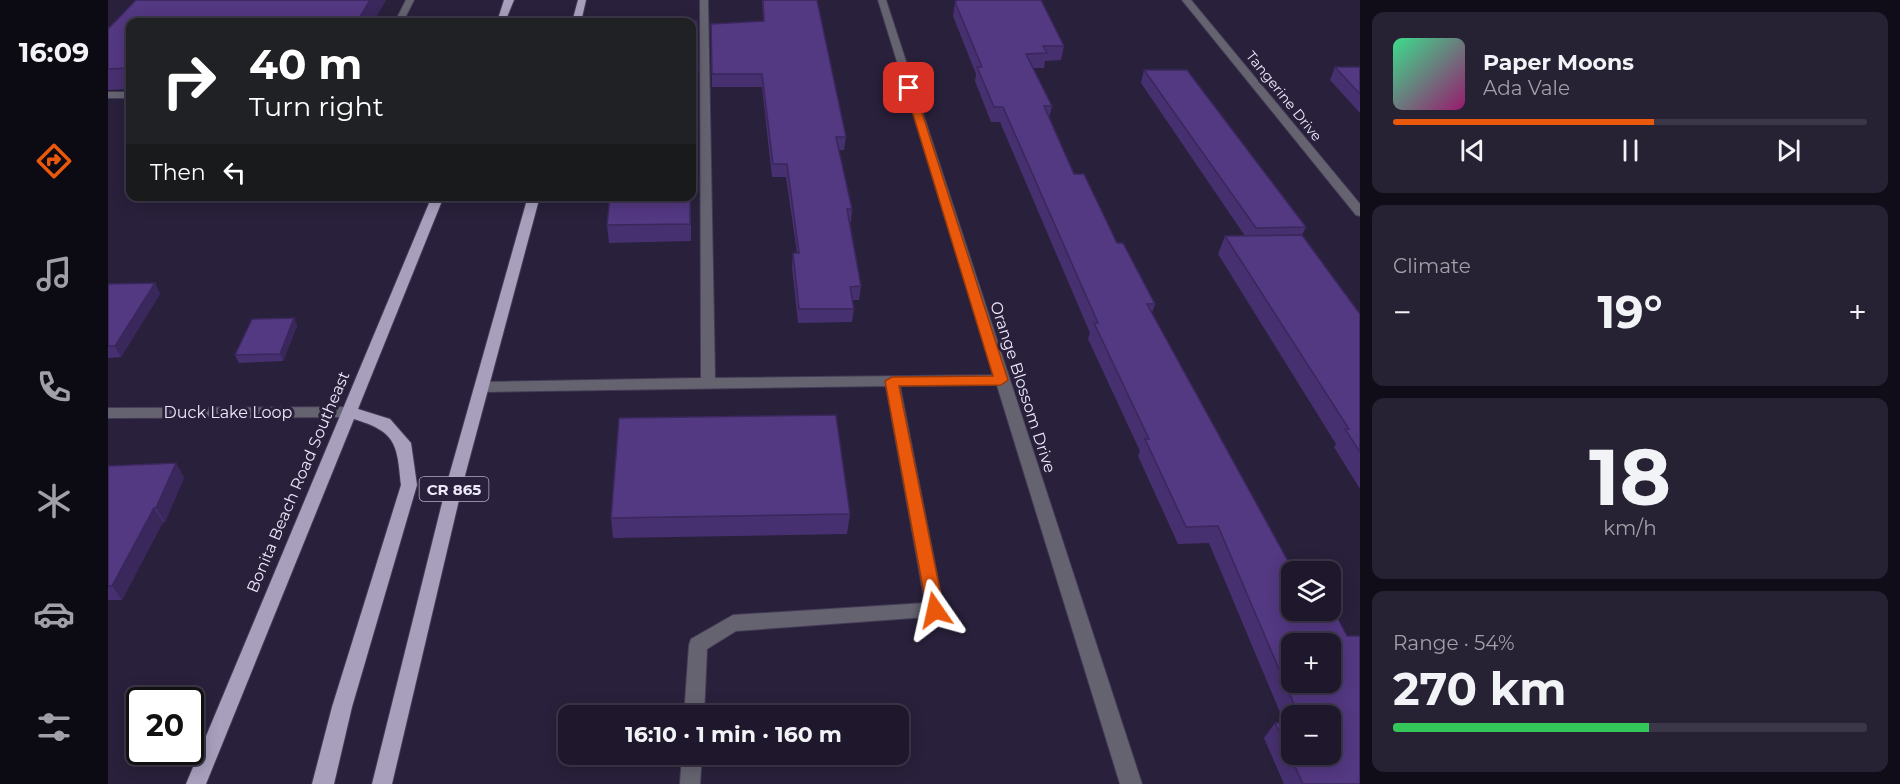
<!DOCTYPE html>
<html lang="en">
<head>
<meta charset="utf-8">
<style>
  :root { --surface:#1f182c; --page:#272134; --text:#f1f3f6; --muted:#a1a0a9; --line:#3c3748; --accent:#ea580c }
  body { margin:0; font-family:Montserrat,sans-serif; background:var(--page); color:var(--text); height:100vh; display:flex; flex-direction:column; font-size:22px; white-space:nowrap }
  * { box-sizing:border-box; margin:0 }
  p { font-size:20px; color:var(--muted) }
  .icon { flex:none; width:33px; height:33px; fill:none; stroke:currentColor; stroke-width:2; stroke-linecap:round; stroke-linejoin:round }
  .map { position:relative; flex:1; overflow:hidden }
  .sheet { display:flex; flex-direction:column; gap:12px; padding:12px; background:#110d18; width:540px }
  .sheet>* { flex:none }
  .top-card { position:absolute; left:18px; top:18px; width:570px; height:183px; border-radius:12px; box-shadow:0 3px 15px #0003,0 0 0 2px var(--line); background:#202124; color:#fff; overflow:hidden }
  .tools { position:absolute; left:1173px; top:561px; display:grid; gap:12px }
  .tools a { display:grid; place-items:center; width:60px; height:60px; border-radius:12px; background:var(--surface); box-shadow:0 3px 15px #0003,0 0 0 2px var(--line); font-size:30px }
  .speed { position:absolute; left:18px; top:687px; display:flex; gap:12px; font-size:30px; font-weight:700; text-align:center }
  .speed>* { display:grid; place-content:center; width:78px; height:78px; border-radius:50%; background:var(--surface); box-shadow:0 3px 15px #0003,0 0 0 2px var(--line); line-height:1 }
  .speed .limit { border:3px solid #111; border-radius:9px; background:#fff; color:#111 }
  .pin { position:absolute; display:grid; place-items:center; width:51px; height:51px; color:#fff; margin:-26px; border-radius:12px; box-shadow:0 3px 9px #0006 }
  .me { position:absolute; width:66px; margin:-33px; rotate:349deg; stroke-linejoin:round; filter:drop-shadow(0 0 4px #0008) }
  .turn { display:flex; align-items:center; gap:21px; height:126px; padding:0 24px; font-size:27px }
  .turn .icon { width:78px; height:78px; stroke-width:2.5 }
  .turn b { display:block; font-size:42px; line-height:51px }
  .then { display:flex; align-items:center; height:57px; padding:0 24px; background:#0003; gap:12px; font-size:22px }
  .big { font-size:45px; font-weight:700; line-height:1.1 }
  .sheet .tile { flex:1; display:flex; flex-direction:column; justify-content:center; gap:9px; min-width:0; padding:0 21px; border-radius:12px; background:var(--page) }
  .sheet .dial { align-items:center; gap:0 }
  .dial b { font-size:78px; line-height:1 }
  .song { display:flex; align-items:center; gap:18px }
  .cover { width:72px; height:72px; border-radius:9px; background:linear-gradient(135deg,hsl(150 70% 55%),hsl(320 70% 35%)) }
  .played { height:6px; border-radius:3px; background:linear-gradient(90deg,var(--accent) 55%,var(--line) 55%) }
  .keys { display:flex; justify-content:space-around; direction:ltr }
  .heat { display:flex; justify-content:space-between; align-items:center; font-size:33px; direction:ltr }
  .charge { height:9px; border-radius:4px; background:linear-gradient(90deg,#34c759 54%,var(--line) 0) }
  .trip { position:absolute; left:450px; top:705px; width:351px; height:60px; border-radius:12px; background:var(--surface); box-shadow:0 3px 15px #0003,0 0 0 2px var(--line); font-weight:700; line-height:60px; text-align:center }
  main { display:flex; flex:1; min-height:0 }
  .menu { display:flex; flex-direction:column; width:108px; justify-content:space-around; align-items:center; background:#0c0a12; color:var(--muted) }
  .menu .icon { width:42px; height:42px }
  .menu .active { color:var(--accent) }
  .menu b { font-size:27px; color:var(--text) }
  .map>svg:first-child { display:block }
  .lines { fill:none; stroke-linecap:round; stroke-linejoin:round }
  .service-casing { stroke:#443c56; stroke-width:2 }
  .minor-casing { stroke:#443c56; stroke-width:2 }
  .primary-casing { stroke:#443c56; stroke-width:2 }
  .service { fill:#666371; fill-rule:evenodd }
  .minor { fill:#666371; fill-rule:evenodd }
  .primary { fill:#a79fbc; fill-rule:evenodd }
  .wall { fill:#473070; fill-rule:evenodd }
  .shaded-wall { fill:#3a275b }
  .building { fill:#533882; stroke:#3a275b; stroke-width:1.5; fill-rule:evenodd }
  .route { fill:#ea580c; stroke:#983908; stroke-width:1.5 }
  .labels { text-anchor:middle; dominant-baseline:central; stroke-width:6; stroke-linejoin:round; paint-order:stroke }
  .far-street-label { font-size:14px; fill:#ece8fa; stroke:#29203b }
  .shield { fill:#29203b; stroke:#b2acc1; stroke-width:1.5 }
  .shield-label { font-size:15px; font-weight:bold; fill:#ece8fa }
  .street-label { font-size:16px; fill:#ece8fa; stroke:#29203b }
</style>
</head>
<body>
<main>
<nav class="menu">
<b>16:09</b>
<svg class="icon active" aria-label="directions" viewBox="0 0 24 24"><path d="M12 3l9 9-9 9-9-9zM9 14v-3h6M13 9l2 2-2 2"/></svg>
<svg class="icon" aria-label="music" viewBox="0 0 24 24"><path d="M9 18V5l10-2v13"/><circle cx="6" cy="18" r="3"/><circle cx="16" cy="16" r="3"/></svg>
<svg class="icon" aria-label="phone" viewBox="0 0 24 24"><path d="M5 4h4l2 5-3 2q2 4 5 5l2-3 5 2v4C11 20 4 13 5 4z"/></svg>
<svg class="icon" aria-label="climate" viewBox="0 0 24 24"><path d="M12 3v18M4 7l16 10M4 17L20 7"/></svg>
<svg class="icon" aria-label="car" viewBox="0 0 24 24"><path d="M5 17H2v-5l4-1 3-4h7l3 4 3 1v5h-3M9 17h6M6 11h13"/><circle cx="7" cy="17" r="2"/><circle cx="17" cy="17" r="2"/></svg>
<svg class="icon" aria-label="filters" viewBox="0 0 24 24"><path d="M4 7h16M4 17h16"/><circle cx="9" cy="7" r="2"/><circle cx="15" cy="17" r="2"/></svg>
</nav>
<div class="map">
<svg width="1252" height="784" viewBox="0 0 1252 784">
  <rect width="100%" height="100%" fill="#29203b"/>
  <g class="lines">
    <g class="service-casing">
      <path id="service" d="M298 0H306L295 22H287Z
        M592 0H600L607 378 893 375 900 380 893 385 792 386 836 610 833 616 628 631 599 649 596 716H576L581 645 583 639 625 615 817 603 778 386 374 392 367 387 374 382 593 378Z
        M0 92H22V98H0Z
        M574 754H594L592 784H572Z"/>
    </g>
    <g class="minor-casing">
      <path id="minor" d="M770 0H778L1034 784H1012Z
        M1074 0H1083L1252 204V216L1248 215Z
        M240 407 248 412 240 417 0 418V408Z"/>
    </g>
    <g class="primary-casing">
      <path id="primary" d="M396 0H406L397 22H389Z
        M470 0H478L473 22H464Z
        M324 196H336L250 409 282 419 303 443 309 485 244 707 226 784H204L224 707 293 485C289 443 288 432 246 419L98 784H78Z
        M420 196H432L355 483 284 784H264L339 483Z"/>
    </g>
    <use href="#service" class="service"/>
    <use href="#minor" class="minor"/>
    <use href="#primary" class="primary"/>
  </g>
  <path class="wall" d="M28 0H278L265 22H22V89L0 90V29Z
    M654 0H709L738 137 736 150H731L744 209 743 222H742L753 286 751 300H744L746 309 744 322 690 323 684 267 685 253H689L678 177H664L654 87H604L603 24 655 21Z
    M849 0H933L956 46 953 60 937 61 936 68H925L944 106 941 118 966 174H976L1009 243H1015L1047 304 1044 313 1180 561H1201L1206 572H1184V610H1222V603L1239 636H1252V784H1176L1156 738 1167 723 1176 722 1101 543 1070 544 1030 456 1032 451 980 339 982 333 892 122H883L867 81 868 74 845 16 847 2ZM1184 644H1222V682H1184ZM1184 716H1222V754H1184Z
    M589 21 590 87H584V22Z
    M1227 67H1252V113L1222 80Z
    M1036 70 1198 227 1194 235 1252 314V489L1226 447 1228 444 1110 254 1117 236H1137L1033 83Z
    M583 196V241L501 243 499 225Z
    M47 283 52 294 13 357 0 358V284Z
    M186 318 189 326 175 361 131 363 127 355Z
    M68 463 76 478 57 522H55L14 600H0V466Z
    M742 514 739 534 505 538 503 518Z"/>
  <path class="shaded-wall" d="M262 0H278L265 22H249Z
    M47 283 52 294 13 357 7 346Z
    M186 318 189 326 175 361 172 354Z
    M68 463 76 478 57 522 48 508Z
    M46 508 55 522 14 600 4 586Z"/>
  <path class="building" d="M28 0H262L249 22H22V68L0 69V29Z
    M655 0H709L738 137H728L744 209H739L753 286 742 287 746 309H691L685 253H691L679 164H665L654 74H604L603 24 656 21Z
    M849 0H933L956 46H935L939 53 918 54 944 106H936L966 174H976L1009 243H1015L1047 304H1039L1180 561H1201L1206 572H1184V610H1222V603L1239 636H1252V784H1195L1167 723 1184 722V754H1222V716H1191L1110 526 1078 527 1037 439H1041L986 323H990L895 107H886L869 67H874L847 2ZM1184 644H1222V682H1184Z
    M525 21H589L590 71H584V22H525Z
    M1227 67H1252V94Z
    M1036 70H1079L1198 227 1148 228Z
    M502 196H582V224L499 225Z
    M1194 235 1252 314V452L1237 429H1241L1117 236Z
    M47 283 7 346H0V284Z
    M186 318 172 354 127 355 144 319Z
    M728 415 742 514 503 518 511 418Z
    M68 463 48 508H46L4 586H0V466Z"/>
  <path class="route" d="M801 85 806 88 900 380 893 385 791 386 836 610 833 615H822L819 610 777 381 784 377 885 376 797 88Z"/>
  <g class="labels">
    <g class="far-street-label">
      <text transform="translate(1176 96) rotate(51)">Tangerine Drive</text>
    </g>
    <rect class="shield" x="311.5" y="477" width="69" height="24" rx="4.5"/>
    <g class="shield-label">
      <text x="346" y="489">CR 865</text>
    </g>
    <g class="street-label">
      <text transform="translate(915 387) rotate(72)">Orange Blossom Drive</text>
      <text x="120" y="412">Duck Lake Loop</text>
      <text transform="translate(190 482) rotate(-67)">Bonita Beach Road Southeast</text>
    </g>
  </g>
</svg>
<div class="tools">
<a><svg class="icon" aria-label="layers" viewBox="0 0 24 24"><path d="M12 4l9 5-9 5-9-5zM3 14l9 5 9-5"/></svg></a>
<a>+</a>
<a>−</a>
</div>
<div class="speed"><div class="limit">20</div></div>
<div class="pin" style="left:801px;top:88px;background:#d93025"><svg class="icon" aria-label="arrive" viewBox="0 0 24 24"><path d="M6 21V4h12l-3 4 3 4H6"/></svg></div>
<svg class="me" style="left:827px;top:610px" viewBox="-20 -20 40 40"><path d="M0-17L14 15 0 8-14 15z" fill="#ea580c" stroke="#fff" stroke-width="4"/></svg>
<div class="trip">16:10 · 1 min · 160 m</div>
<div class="top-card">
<div class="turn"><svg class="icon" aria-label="right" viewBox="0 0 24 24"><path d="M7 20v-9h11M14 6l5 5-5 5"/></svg><div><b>40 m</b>Turn right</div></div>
<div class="then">Then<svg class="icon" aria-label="left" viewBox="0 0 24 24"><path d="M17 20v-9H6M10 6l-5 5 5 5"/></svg></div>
</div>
</div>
<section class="sheet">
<div class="tile">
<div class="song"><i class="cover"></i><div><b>Paper Moons</b><p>Ada Vale</p></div></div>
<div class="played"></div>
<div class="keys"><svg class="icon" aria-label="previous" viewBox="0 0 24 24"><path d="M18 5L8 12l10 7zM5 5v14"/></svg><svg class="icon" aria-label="pause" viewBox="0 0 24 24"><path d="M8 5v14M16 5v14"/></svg><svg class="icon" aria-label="next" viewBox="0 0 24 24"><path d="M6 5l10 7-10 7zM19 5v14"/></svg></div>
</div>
<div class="tile"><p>Climate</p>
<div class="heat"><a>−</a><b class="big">19°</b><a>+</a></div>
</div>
<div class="tile dial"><b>18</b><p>km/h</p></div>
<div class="tile"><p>Range · 54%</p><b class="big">270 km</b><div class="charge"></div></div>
</section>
</main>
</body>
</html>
